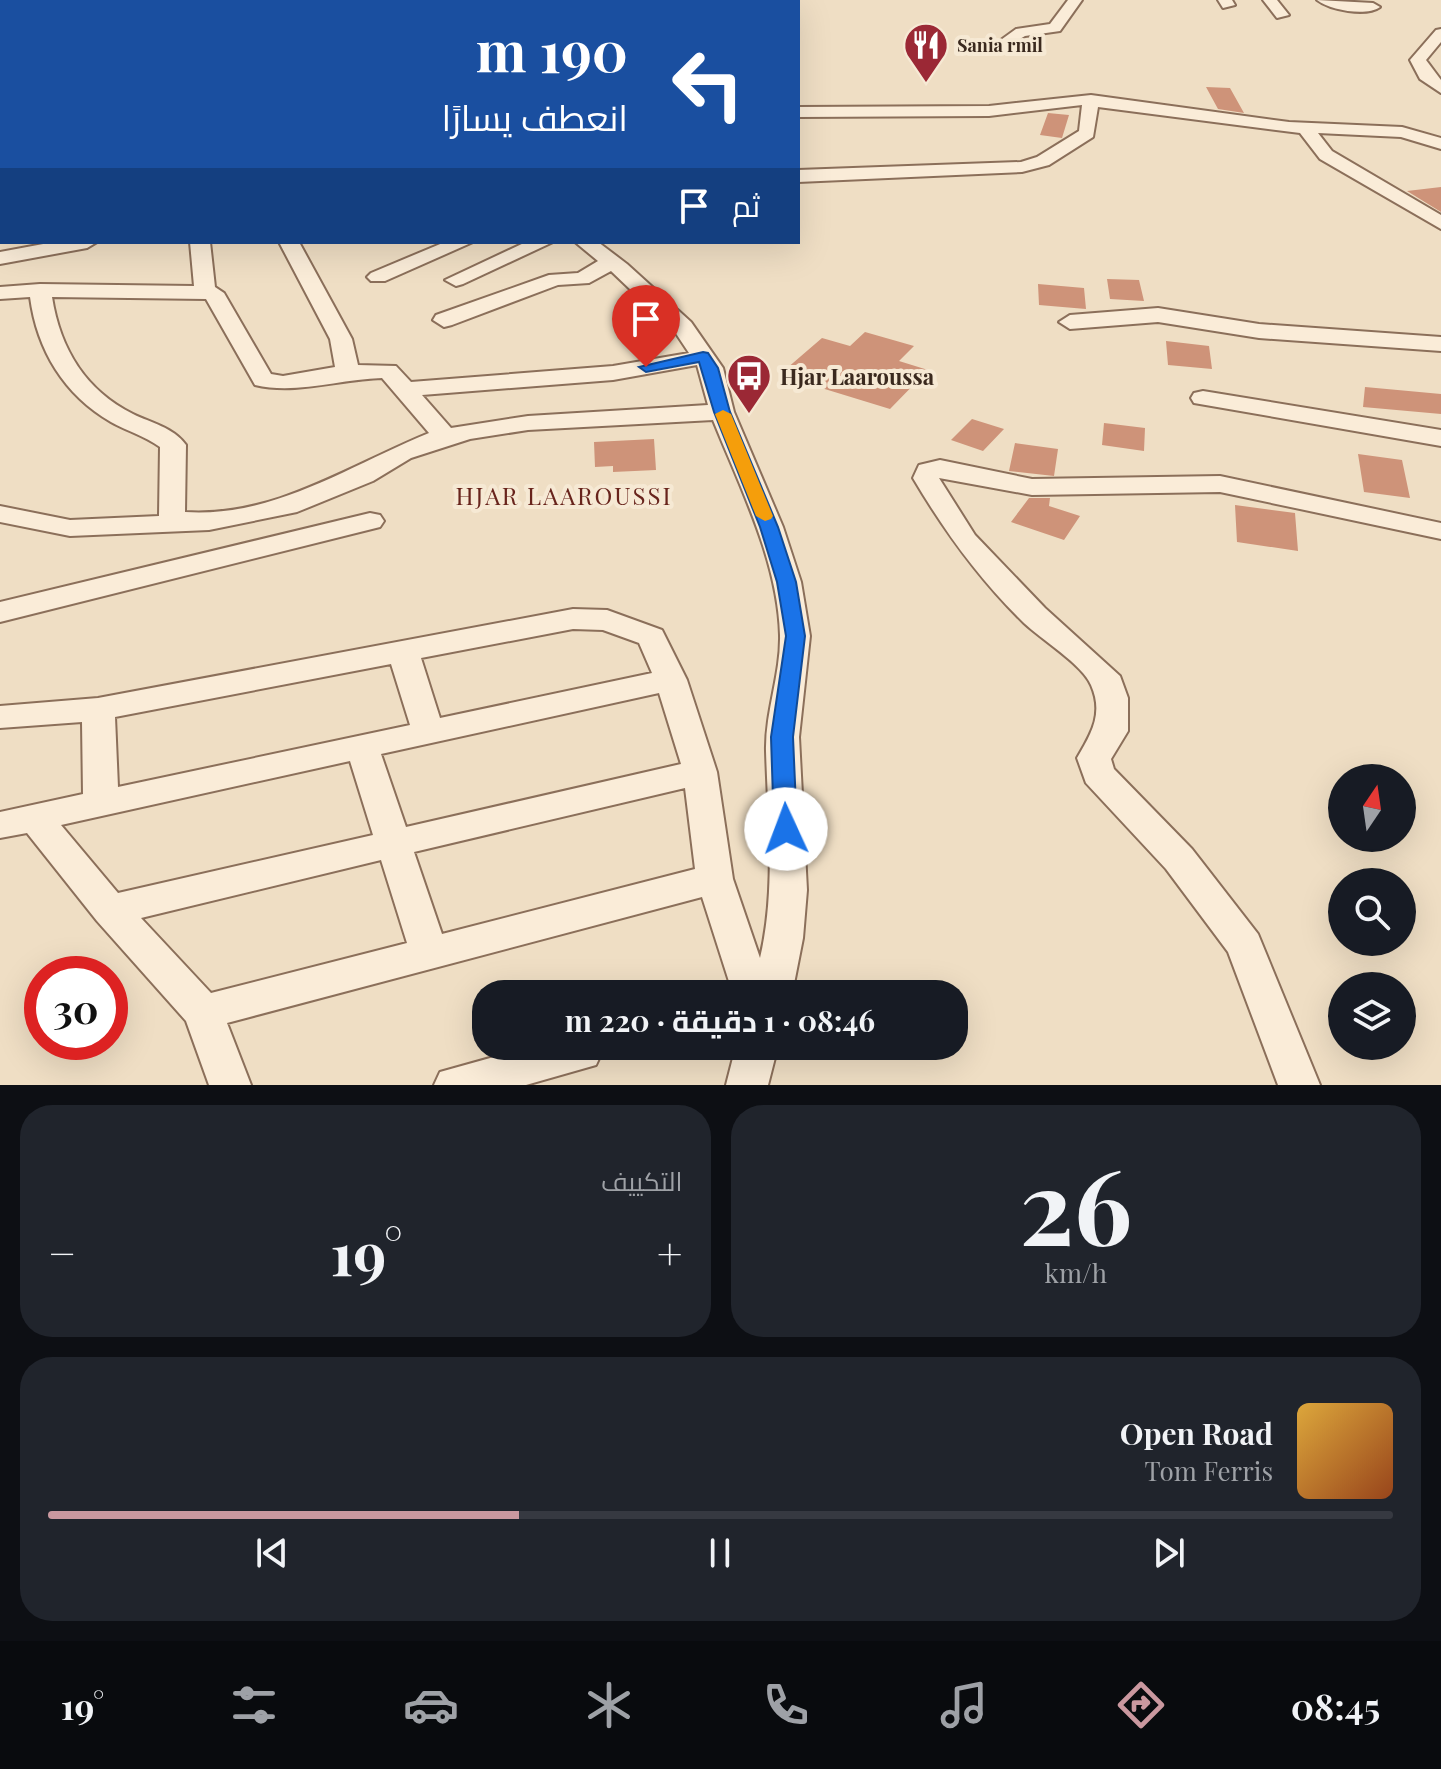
<!DOCTYPE html>
<html lang="ar">
<head>
<meta charset="utf-8">
<style>
  :root { --surface:#171b24; --page:#20242c; --text:#f1f3f6; --muted:#9ea1a6; --line:#363941; --accent:#ca989f }
  body { margin:0; font-family:"Playfair Display",Cairo,serif; background:var(--page); color:var(--text); direction:rtl; height:100vh; display:flex; flex-direction:column; font-size:30px; white-space:nowrap }
  * { box-sizing:border-box; margin:0 }
  p { font-size:26px; color:var(--muted) }
  .icon { flex:none; width:44px; height:44px; fill:none; stroke:currentColor; stroke-width:2; stroke-linecap:round; stroke-linejoin:round }
  .map { position:relative; height:1085px; overflow:hidden; direction:ltr }
  .panel { display:flex; flex-direction:column; gap:20px; padding:20px; background:#0d0f14; flex:1 }
  .panel>* { flex:none }
  .top-card { position:absolute; left:0px; top:0px; width:800px; height:244px; box-shadow:0 8px 32px #0002; direction:rtl; background:#1a4fa0; color:#fff; overflow:hidden }
  .needle { width:52px; rotate:13deg }
  .controls { position:absolute; left:1328px; top:764px; display:grid; gap:16px }
  .controls a { display:grid; place-items:center; width:88px; height:88px; border-radius:50%; background:var(--surface); box-shadow:0 8px 32px #0002; font-size:40px }
  .speed { position:absolute; left:24px; top:956px; display:flex; gap:16px; font-size:40px; font-weight:700; text-align:center }
  .speed>* { display:grid; place-content:center; width:104px; height:104px; border-radius:50%; background:var(--surface); box-shadow:0 8px 32px #0002; line-height:1 }
  .speed .limit { border:12px solid #d22; background:#fff; color:#111 }
  .pin { position:absolute; display:grid; place-items:center; width:68px; height:68px; color:#fff; margin:-82px -34px; border-radius:50% 50% 50% 0; rotate:-45deg; box-shadow:0 0 8px #0007 }
  .pin .icon { rotate:45deg }
  .me { position:absolute; width:88px; margin:-44px; rotate:358deg; stroke-linejoin:round; filter:drop-shadow(0 0 6px #0008) }
  .turn { display:flex; align-items:center; gap:28px; height:168px; padding:0 40px; font-size:36px }
  .turn .icon { width:104px; height:104px; stroke-width:2.5 }
  .turn b { display:block; font-size:56px; line-height:68px }
  .then { display:flex; align-items:center; height:76px; padding:0 40px; background:#0003; gap:16px; font-size:30px }
  .big { font-size:60px; font-weight:700; line-height:1.1 }
  .panel .card { flex:1; display:flex; flex-direction:column; justify-content:center; gap:12px; min-width:0; padding:0 28px; border-radius:32px; background:var(--page) }
  .panel .dial { align-items:center; gap:0 }
  .dial b { font-size:104px; line-height:1 }
  .song { display:flex; align-items:center; gap:24px }
  .cover { width:96px; height:96px; border-radius:12px; background:linear-gradient(135deg,hsl(40 70% 55%),hsl(20 70% 35%)) }
  .played { height:8px; border-radius:4px; background:linear-gradient(90deg,var(--accent) 35%,var(--line) 35%) }
  .keys { display:flex; justify-content:space-around; direction:ltr }
  .heat { display:flex; justify-content:space-between; align-items:center; font-size:44px; direction:ltr }
  .panel .tiles { flex:1; display:grid; gap:20px; grid-template-columns:1fr 1fr }
  .card:last-child { grid-column:span 2 }
  .trip { position:absolute; left:472px; top:980px; width:496px; height:80px; border-radius:32px; background:var(--surface); box-shadow:0 8px 32px #0002; font-weight:700; line-height:80px; text-align:center; direction:rtl }
  .tab-bar { display:flex; height:128px; justify-content:space-around; align-items:center; background:#090b0e; color:var(--muted) }
  .tab-bar .icon { width:56px; height:56px }
  .tab-bar .on { color:var(--accent) }
  .tab-bar b { font-size:36px; color:var(--text) }
  .map>svg:first-child { display:block }
  .building { fill:#ce9379 }
  .lines { fill:none; stroke-linecap:round; stroke-linejoin:round }
  .minor-casing { stroke:#8b6f5a; stroke-width:4 }
  .minor { fill:#faecd8; fill-rule:evenodd }
  .route { fill:#1a73e8; stroke:#114b97; stroke-width:2 }
  .slow { fill:#f59e0b }
  .labels { text-anchor:middle; dominant-baseline:central; stroke-width:8; stroke-linejoin:round; paint-order:stroke }
  .far-poi-label { font-size:18px; font-weight:bold; fill:#3a291e; stroke:#f6e9d4; text-anchor:start }
  .poi-label { font-size:22px; font-weight:bold; fill:#3a291e; stroke:#f6e9d4; text-anchor:start }
  .neighbourhood-label { font-size:24px; letter-spacing:2px; fill:#68241c; stroke:#f6e9d4 }
</style>
</head>
<body>
<div class="map">
<svg width="1441" height="1085" viewBox="0 0 1441 1085">
  <rect width="100%" height="100%" fill="#efdec4"/>
  <path class="building" d="M1206 87 1230 88 1244 113 1218 109Z
    M1048 113 1069 115 1062 138 1040 135Z
    M1441 187V212L1407 191Z
    M1107 279 1139 280 1144 301 1110 299Z
    M1038 284 1084 288 1086 309 1039 305Z
    M865 332 914 346 899 361 928 370 890 409 779 375 822 338 850 346Z
    M1166 341 1209 346 1212 369 1168 365Z
    M1365 387 1441 394V414L1363 407Z
    M972 419 1004 429 983 451 951 440Z
    M1104 423 1145 428 1144 451 1102 445Z
    M654 439 656 470 613 472V466L595 467 594 442Z
    M1015 443 1058 449 1054 476 1009 471Z
    M1358 454 1402 460 1410 498 1364 492Z
    M1029 498H1050L1049 506 1080 516 1064 540 1011 522Z
    M1235 505 1295 513 1298 551 1237 542Z"/>
  <g class="lines">
    <g class="minor-casing">
      <path id="minor" d="M285 0H301L284 2Z
        M1068 0H1082L1060 31 1025 36 1006 47 998 42 1016 29 1050 24Z
        M1218 0H1232L1235 5 1223 8Z
        M1263 0H1277L1289 15 1277 18Z
        M1317 0 1373 3 1380 7C1366 17 1330 10 1317 0Z
        M1441 29V42L1426 60 1441 80V93L1420 79 1410 60 1436 30Z
        M1091 95 1289 122 1402 127 1441 138V149L1401 137 1318 133 1332 151 1441 215V229L1320 159 1300 133 1098 107 1093 137 1049 165 1022 172 798 182V170L1021 162 1037 157 1079 131 1082 105 989 116 798 117V107L989 106Z
        M54 242H97L87 248 0 264V252Z
        M190 242H210L215 287 224 293 271 374 283 376 335 367 330 339 279 242H299L352 339 358 365 396 366 411 382 613 366 689 353 675 332 611 271 589 283 558 285 452 325 444 327 433 320 436 315 549 275 578 273 598 261 575 242H598L627 264 691 322 723 368 734 412 783 527 801 582 810 636 799 737 807 890 803 938 792 994H733L702 897 227 1023 251 1085H209L186 1021 97 921 27 833 0 838V812L83 794 82 722 0 728V706L98 698 573 609 607 610 662 630 687 680 717 772 733 879 760 958C776 890 768 820 766 751 765 712 781 674 780 635 778 561 740 487 713 420L528 430 470 439 411 458 373 481 297 512 209 530 70 536 0 522V506L70 520 159 516 160 447C145 436 127 431 111 422 64 395 37 350 30 297L0 299V287L40 284 194 286ZM52 297 206 299 255 385C296 395 340 379 382 378L429 433C350 465 274 518 185 512L186 445C173 427 151 423 133 414 85 390 60 348 52 297ZM697 365 708 405 528 416 451 428 422 395 613 380ZM573 629 603 630 639 643 652 673 440 718 421 658ZM391 664 410 725 118 787 115 717ZM659 693 681 764 406 827 381 754ZM350 761 373 835 118 893 61 825ZM685 788 695 869 442 934 414 852ZM381 860 407 943 211 993 141 918Z
        M445 242H473L385 281H371L367 277 371 273Z
        M526 242H553L463 284 456 286 445 280Z
        M1158 308 1259 324 1441 337V351L1259 338 1158 322 1070 329 1059 322 1070 315Z
        M1203 391 1441 430V446L1194 403 1191 398 1194 393Z
        M940 460 1032 479 1220 476 1441 523V539L1220 492 1032 495 939 478 975 535 1045 608 1120 676 1128 698V731L1111 759 1114 769 1192 849 1258 934 1320 1085H1278L1228 952 1166 869 1086 783 1077 758C1091 734 1104 714 1091 685 1083 665 1041 639 1024 623 979 579 945 532 913 478L919 465Z
        M370 513 380 515 384 521 380 527 0 622V602Z
        M533 1046H599L602 1052 596 1065 526 1085H434L440 1072Z
        M736 1046H778L768 1085H726Z"/>
    </g>
    <use href="#minor" class="minor"/>
  </g>
  <path class="route" d="M703 352 708 353 718 368 730 412 778 527 796 582 805 636 793 737 797 829 794 835H778L774 829 771 737 786 636 777 582 760 527 714 412 699 362 646 372 639 367Z"/>
  <path class="slow" d="M723 410 731 414 773 516 771 519 765 521 756 516 715 414Z"/>
  <defs>
    <g id="restaurant-pin" transform="scale(2.3)"><path d="M0 17L-7.5 6A9.5 9.5 0 1 1 7.5 6Z" fill="#9b2835" stroke="#f6e9d4"/><path d="M-5-6h1v4h1v-4h1v4h1v-4h1v5L-1.5 .5V6h-2V.5L-5-1ZM5-6V6H3V1.5H1.5Q1.5-4 5-6Z" fill="#fff"/></g>
    <g id="bus-pin" transform="scale(2.3)"><path d="M0 17L-7.5 6A9.5 9.5 0 1 1 7.5 6Z" fill="#9b2835" stroke="#f6e9d4"/><path d="M-5-6H5V4H4V6H2V4H-2V6H-4V4H-5ZM-3.5-4V0h7V-4ZM-3.5 1.2v1.5H-2V1.2ZM2 1.2v1.5H3.5V1.2Z" fill="#fff"/></g>
  </defs>
  <g fill-rule="evenodd">
    <use href="#restaurant-pin" x="926" y="45"/>
    <use href="#bus-pin" x="749" y="376"/>
  </g>
  <g class="labels">
    <g class="far-poi-label">
      <text x="957" y="45">Sania rmil</text>
    </g>
    <g class="poi-label">
      <text x="780" y="376">Hjar Laaroussa</text>
    </g>
    <g class="neighbourhood-label">
      <text x="564" y="495">HJAR LAAROUSSI</text>
    </g>
  </g>
</svg>
<div class="controls">
<a><svg class="needle" viewBox="-14 -14 28 28"><path d="M0-13l5 13h-10z" fill="#e53935"/><path d="M0 13l5-13h-10z" fill="#9ea1a6"/></svg></a>
<a><svg class="icon" aria-label="search" viewBox="0 0 24 24"><circle cx="10" cy="10" r="6"/><path d="M15 15l6 6"/></svg></a>
<a><svg class="icon" aria-label="layers" viewBox="0 0 24 24"><path d="M12 4l9 5-9 5-9-5zM3 14l9 5 9-5"/></svg></a>
</div>
<div class="speed"><div class="limit">30</div></div>
<div class="pin" style="left:646px;top:367px;background:#d93025"><svg class="icon" aria-label="arrive" viewBox="0 0 24 24"><path d="M6 21V4h12l-3 4 3 4H6"/></svg></div>
<svg class="me" style="left:786px;top:829px" viewBox="-20 -20 40 40"><circle r="19" fill="#fff"/><path d="M0-13L10 11 0 6-10 11z" fill="#1a73e8"/></svg>
<div class="trip">08:46 · 1 دقيقة · 220 m</div>
<div class="top-card">
<div class="turn"><svg class="icon" aria-label="left" viewBox="0 0 24 24"><path d="M17 20v-9H6M10 6l-5 5 5 5"/></svg><div><b>190 m</b>انعطف يسارًا</div></div>
<div class="then">ثم<svg class="icon" aria-label="arrive" viewBox="0 0 24 24"><path d="M6 21V4h12l-3 4 3 4H6"/></svg></div>
</div>
</div>
<section class="panel">
<div class="tiles">
<div class="card dial"><b>26</b><p>km/h</p></div>
<div class="card"><p>التكييف</p>
<div class="heat"><a>−</a><b class="big">19°</b><a>+</a></div>
</div>
<div class="card">
<div class="song"><i class="cover"></i><div><b>Open Road</b><p>Tom Ferris</p></div></div>
<div class="played"></div>
<div class="keys"><svg class="icon" aria-label="previous" viewBox="0 0 24 24"><path d="M18 5L8 12l10 7zM5 5v14"/></svg><svg class="icon" aria-label="pause" viewBox="0 0 24 24"><path d="M8 5v14M16 5v14"/></svg><svg class="icon" aria-label="next" viewBox="0 0 24 24"><path d="M6 5l10 7-10 7zM19 5v14"/></svg></div>
</div>
</div>
</section>
<nav class="tab-bar">
<b>08:45</b>
<svg class="icon on" aria-label="directions" viewBox="0 0 24 24"><path d="M12 3l9 9-9 9-9-9zM9 14v-3h6M13 9l2 2-2 2"/></svg>
<svg class="icon" aria-label="music" viewBox="0 0 24 24"><path d="M9 18V5l10-2v13"/><circle cx="6" cy="18" r="3"/><circle cx="16" cy="16" r="3"/></svg>
<svg class="icon" aria-label="phone" viewBox="0 0 24 24"><path d="M5 4h4l2 5-3 2q2 4 5 5l2-3 5 2v4C11 20 4 13 5 4z"/></svg>
<svg class="icon" aria-label="climate" viewBox="0 0 24 24"><path d="M12 3v18M4 7l16 10M4 17L20 7"/></svg>
<svg class="icon" aria-label="car" viewBox="0 0 24 24"><path d="M5 17H2v-5l4-1 3-4h7l3 4 3 1v5h-3M9 17h6M6 11h13"/><circle cx="7" cy="17" r="2"/><circle cx="17" cy="17" r="2"/></svg>
<svg class="icon" aria-label="filters" viewBox="0 0 24 24"><path d="M4 7h16M4 17h16"/><circle cx="9" cy="7" r="2"/><circle cx="15" cy="17" r="2"/></svg>
<b>19°</b>
</nav>
</body>
</html>
